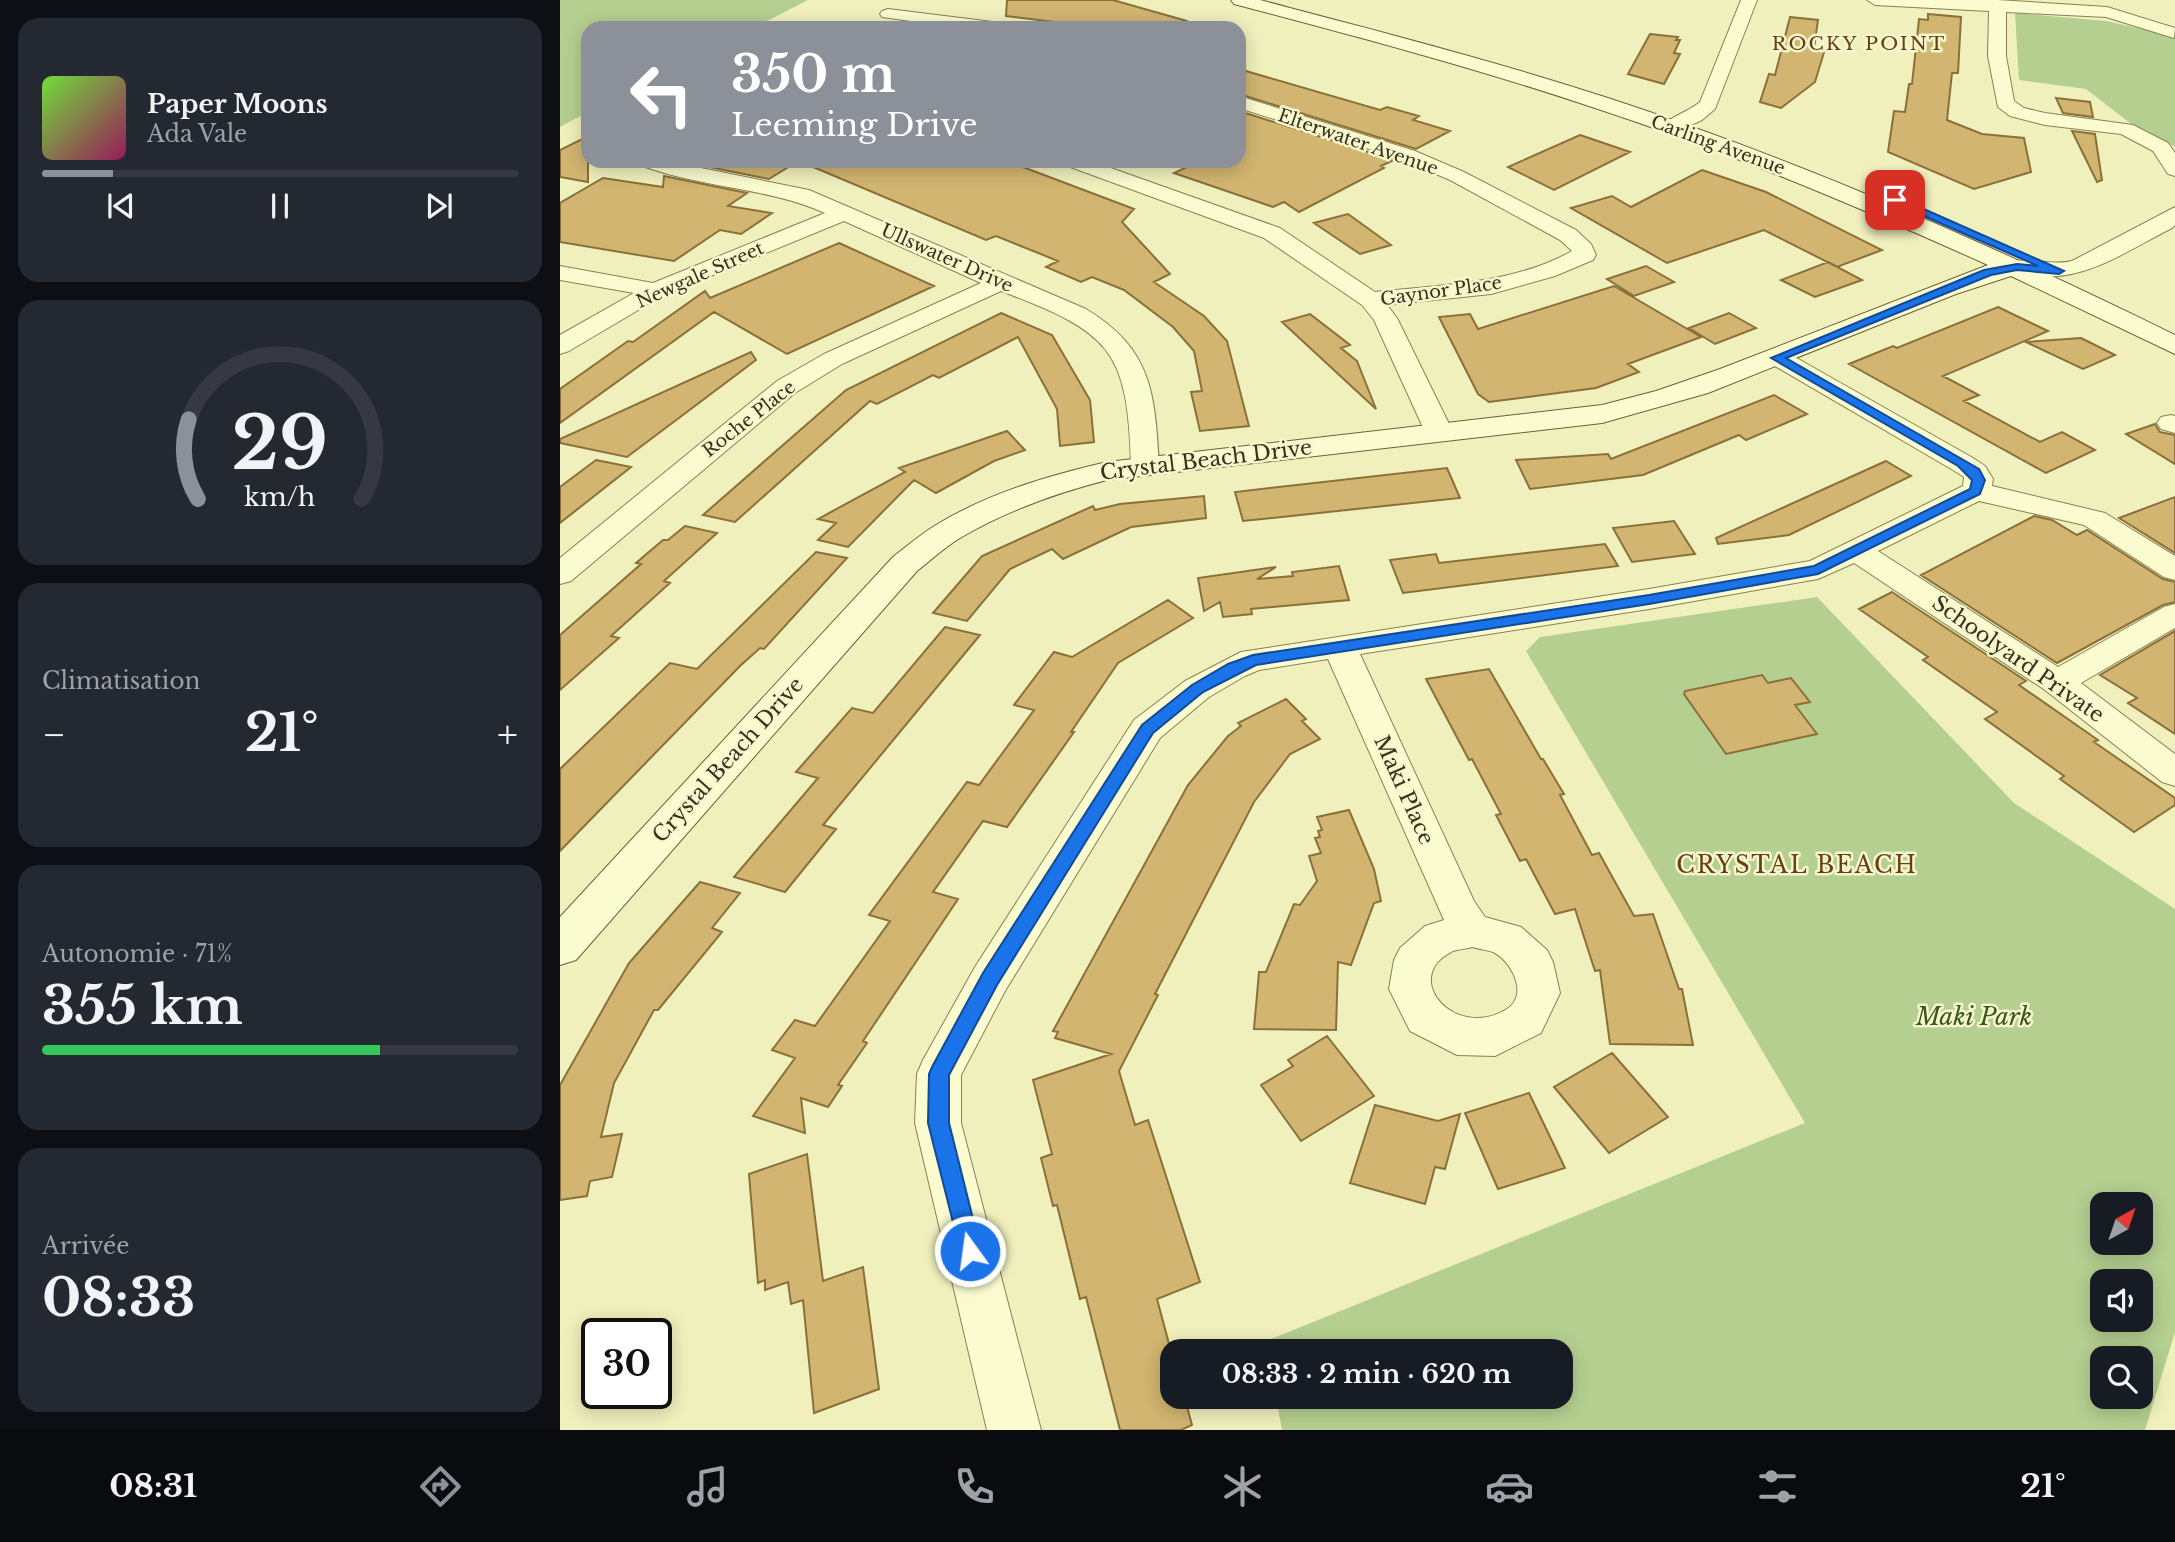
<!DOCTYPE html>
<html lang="fr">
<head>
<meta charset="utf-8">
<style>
  :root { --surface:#171b24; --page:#242831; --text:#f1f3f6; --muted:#9ea1a6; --line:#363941; --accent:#8c9099 }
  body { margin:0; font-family:"Libre Baskerville",serif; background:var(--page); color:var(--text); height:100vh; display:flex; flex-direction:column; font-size:26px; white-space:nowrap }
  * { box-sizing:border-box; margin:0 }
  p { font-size:23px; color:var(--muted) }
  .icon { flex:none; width:38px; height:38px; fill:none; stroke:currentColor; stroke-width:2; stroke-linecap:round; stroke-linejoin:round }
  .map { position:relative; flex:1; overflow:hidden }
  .sheet { display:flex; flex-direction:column; gap:18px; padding:18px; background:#0d0f14; width:560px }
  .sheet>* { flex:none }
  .top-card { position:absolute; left:21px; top:21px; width:665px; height:147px; border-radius:21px; box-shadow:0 4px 18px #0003; background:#8c9099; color:#fff; overflow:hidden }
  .needle { width:46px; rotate:40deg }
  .fabs { position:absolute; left:1530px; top:1192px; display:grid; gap:14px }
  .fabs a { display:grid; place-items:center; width:63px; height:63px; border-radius:14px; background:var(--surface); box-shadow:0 4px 18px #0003; font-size:35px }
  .speed { position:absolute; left:21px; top:1318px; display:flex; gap:14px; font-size:35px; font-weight:700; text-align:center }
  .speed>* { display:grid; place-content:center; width:91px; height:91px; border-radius:50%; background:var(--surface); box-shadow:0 4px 18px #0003; line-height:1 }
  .speed .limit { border:4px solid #111; border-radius:10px; background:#fff; color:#111 }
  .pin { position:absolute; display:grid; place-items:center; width:60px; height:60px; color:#fff; margin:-30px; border-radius:14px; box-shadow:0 4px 10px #0006 }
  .me { position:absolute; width:77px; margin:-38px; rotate:346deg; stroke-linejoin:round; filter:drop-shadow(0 0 5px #0008) }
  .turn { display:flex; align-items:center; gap:24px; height:147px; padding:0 35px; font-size:32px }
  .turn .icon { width:91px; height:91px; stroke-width:2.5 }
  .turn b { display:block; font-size:49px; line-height:60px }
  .big { font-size:52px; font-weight:700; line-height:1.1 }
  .sheet .card { flex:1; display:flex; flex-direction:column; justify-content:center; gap:10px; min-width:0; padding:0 24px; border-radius:21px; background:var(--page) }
  .sheet .dial { align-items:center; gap:0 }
  .dial svg { height:182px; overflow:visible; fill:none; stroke:var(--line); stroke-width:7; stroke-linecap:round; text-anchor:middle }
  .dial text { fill:var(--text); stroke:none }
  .song { display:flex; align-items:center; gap:21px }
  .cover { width:84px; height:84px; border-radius:10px; background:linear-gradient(135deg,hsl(100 70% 55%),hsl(330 70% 35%)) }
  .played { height:7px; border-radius:4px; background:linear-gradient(90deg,var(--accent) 15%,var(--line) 15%) }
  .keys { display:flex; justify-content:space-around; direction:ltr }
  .heat { display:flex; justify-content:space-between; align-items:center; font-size:38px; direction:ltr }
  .charge { height:10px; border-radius:5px; background:linear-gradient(90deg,#34c759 71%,var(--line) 0) }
  .trip { position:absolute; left:600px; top:1339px; width:413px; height:70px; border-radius:21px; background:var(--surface); box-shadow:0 4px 18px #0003; font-weight:700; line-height:70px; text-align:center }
  .tabs { display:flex; height:112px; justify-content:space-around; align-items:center; background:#090b0e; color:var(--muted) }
  .tabs .icon { width:49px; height:49px }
  .tabs .on { color:var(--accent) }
  .tabs b { font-size:32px; color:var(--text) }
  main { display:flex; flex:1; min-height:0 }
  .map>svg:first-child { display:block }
  .green { fill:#b5cf90; fill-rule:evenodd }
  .building { fill:#d1b570; stroke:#8a7139; stroke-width:2 }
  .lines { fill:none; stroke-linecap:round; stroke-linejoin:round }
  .street-casing { stroke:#898055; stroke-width:2 }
  .secondary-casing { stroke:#6b6038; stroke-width:2 }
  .street { fill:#fbfbd0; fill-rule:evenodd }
  .secondary { fill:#fbfbd0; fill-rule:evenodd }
  .route { fill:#1a73e8; stroke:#114b97; stroke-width:2 }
  .labels { text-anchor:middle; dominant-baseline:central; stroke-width:5; stroke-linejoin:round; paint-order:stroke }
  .far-street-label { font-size:18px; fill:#38311b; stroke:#f7f7cd }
  .far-neighbourhood-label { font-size:19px; letter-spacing:2px; fill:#673f17; stroke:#f7f7cd }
  .street-label { font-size:21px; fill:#38311b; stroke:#f7f7cd }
  .neighbourhood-label { font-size:23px; letter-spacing:2px; fill:#673f17; stroke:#f7f7cd }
  .near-park-label { font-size:24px; font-style:italic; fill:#385520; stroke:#f7f7cd }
</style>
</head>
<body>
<main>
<section class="sheet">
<div class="card">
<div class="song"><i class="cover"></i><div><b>Paper Moons</b><p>Ada Vale</p></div></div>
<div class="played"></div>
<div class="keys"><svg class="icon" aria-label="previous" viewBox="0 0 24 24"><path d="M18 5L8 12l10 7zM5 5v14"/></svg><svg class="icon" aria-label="pause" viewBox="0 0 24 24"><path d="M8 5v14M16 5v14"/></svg><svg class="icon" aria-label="next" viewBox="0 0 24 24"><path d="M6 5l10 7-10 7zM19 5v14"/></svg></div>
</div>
<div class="card dial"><svg viewBox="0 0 100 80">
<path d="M14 69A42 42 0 1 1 86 69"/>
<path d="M14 69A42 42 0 0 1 10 34" stroke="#8c9099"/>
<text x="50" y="56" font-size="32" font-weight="700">29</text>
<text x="50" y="72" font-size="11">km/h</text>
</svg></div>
<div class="card"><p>Climatisation</p>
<div class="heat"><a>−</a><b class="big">21°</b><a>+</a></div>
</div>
<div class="card"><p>Autonomie · 71%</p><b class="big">355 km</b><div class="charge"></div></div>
<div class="card"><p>Arrivée</p><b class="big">08:33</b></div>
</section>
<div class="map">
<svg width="1615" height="1430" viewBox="0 0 1615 1430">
  <rect width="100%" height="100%" fill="#f0f0bd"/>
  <path class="green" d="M0 0H248L193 28H28V112L0 127Z
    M1455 13 1546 21 1615 36V147L1575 127 1526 89 1459 80Z
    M1257 597 1454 803 1615 909V1332L1585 1430H722L716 1397 1001 1396V1351H708L706 1341 1245 1123 966 651 980 637ZM1542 1204H1580V1242H1542ZM1542 1281H1580V1320H1542ZM1542 1358H1580V1396H1542Z"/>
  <path class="building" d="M447 0H553L627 21 626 28H544L446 16Z
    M1368 14 1401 17 1398 73H1392L1387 120 1422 134 1464 138 1471 172 1414 189 1328 152 1334 111 1345 112 1349 84H1352L1359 19 1368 20Z
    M1230 17 1258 20 1254 48 1265 49 1255 82 1221 108 1200 102 1209 74 1215 75Z
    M1090 34 1118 37 1116 40H1120L1114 53 1120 54 1104 84 1068 74Z
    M679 69 820 110 827 107 859 116 853 120 890 131 856 149 679 94Z
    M1496 98 1530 102 1533 117 1503 113Z
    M679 111 834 160 821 166 824 168 739 212 724 202 713 207 614 173 639 161H679Z
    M1512 131 1535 134 1542 180 1537 182Z
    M1020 135 1070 152 994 190 948 167Z
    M28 136V182L0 177V150Z
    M119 161H238L209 179Z
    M239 161H447L574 209 562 222 610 274 594 282 644 316 667 341 689 426 640 431 631 392 642 391 634 351 613 327 564 290 532 277 521 282 486 267 498 261 436 236 426 240Z
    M1142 170 1206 192 1322 250 1277 267 1204 230 1107 263 1011 208 1052 196 1071 207Z
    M104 176 187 193 168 206 212 213 181 234 160 230 114 261 0 242V203L43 178 103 187Z
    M788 214 831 245 800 254 754 223Z
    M279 243 374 286 227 354 154 312 0 423V389L68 341 73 342 145 291 150 298Z
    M1268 262 1302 280 1255 297 1221 280Z
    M1086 266 1114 282 1074 296 1047 279Z
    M1054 286 1141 337 1068 364 1079 372 1036 388 929 402 918 394 879 317 910 314 918 329Z
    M1438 307 1488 331 1383 376 1419 395 1404 401 1480 442 1502 432 1535 450 1486 473 1289 364 1333 346 1337 348Z
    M441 313 492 335 530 400 534 442 500 446 497 409 458 337 379 378 373 375 317 404 310 401 175 522 143 515 286 390Z
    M1169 313 1196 328 1155 344 1129 328Z
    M750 314 790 345 781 348 797 361 816 409 722 322Z
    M1521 338 1555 355 1523 369 1466 342Z
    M191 352 196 360 67 457 0 443V439Z
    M1214 395 1247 414 1186 440 1179 435 1083 475 970 489 956 460 1048 454 1051 459Z
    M1595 424 1600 432 1615 435V464L1566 434Z
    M447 431 465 450 434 461 376 493 354 480 288 547 258 540 276 523 258 519 345 472 339 468Z
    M36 460 71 467 0 523V487Z
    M1326 461 1351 476 1229 535 1158 544 1156 538Z
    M887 468 900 498 683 521 675 492Z
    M644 496 646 518 571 527 503 559 492 549 450 569 407 621 373 613 422 556 533 506 535 510 560 504Z
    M1615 497V553L1559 518Z
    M1474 516 1492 520 1517 535 1527 530 1603 579 1615 582V602L1603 605 1497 663 1361 575Z
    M1114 521 1135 554 1072 562 1053 528Z
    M125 526 157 533 104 581 110 583 51 636 59 638 0 690V635L81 564 76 563 103 540H108Z
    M1045 544 1058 566 843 593 830 560 876 554 879 563Z
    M256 552 287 558 204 649 200 648 180 666 0 851V769L110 663 137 669Z
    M779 566 789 600 691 609 692 614 663 617 660 602 644 611 638 578 716 567 697 579 733 576 732 572Z
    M1332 592 1466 681 1459 685 1538 740 1534 742 1615 798V805L1574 832 1500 779 1504 776 1425 719 1437 712 1363 660 1368 657 1299 609Z
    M608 600 633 618 558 663 511 732H514L447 827 423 821 373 892 398 899 303 1041 307 1043 278 1085 282 1086 268 1107 241 1098 245 1133 193 1116 235 1058 212 1050 235 1020 255 1026 330 921 309 915 407 782 419 785 474 710 454 705 494 652 512 657Z
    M385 627 420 635 263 825 276 829 225 892 174 877 258 778 236 772 292 708 313 713Z
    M1615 631V734L1568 703 1577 698 1540 675Z
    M929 669 981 759H983L1004 794 1000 795 1032 855 1039 853 1074 916 1093 914 1119 989H1122L1133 1045 1050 1044 1040 970 1035 971 1015 909 995 914 966 859 960 861 936 815 941 814 912 759 909 760 866 679Z
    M1202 675 1208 683 1231 678 1250 702 1235 705 1257 734 1166 754 1124 694 1125 691Z
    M726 699 746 719 742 721 760 739 730 754 694 802 595 994 598 995 559 1071 575 1125 588 1120 640 1282 597 1299 612 1355V1396H624L632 1425 621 1430H560L526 1297 520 1299 497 1205 493 1206 481 1158 492 1154 473 1080 551 1054 495 1038 498 1032 493 1031 628 785 668 736 681 726 678 723Z
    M789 810 814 869 821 901 814 903 791 965 778 962 776 1030 694 1029 699 972H706L734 904 740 905 757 881 749 856 761 853 755 838 760 837 758 831 762 830 757 817Z
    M140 882 180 893 152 928 162 932 98 1010H94L54 1083 41 1137 62 1134 52 1177 30 1181 27 1196 0 1200V1085L69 963Z
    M767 1036 814 1096 741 1141 701 1085 733 1066 728 1060Z
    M1052 1053 1108 1117 1049 1153 994 1087Z
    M969 1093 1005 1168 938 1189 905 1113Z
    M815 1105 878 1121 900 1114 885 1169 875 1167 865 1204 790 1183Z
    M247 1154 263 1281 303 1267 319 1389 254 1413 243 1300 231 1304 228 1282 205 1290V1280L198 1283 189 1174Z"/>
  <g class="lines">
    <g class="street-casing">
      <path id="street" d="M1181 0H1197L1155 109 1142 120 1118 131H1104L1101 127C1111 116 1128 112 1140 102Z
        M1307 0H1437L1547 7 1615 28 1614 38 1546 17 1446 12V56L1454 101 1464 108 1485 113 1573 125 1608 143 1615 153V176L1608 174 1593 151 1561 134 1485 125 1450 116 1438 107 1428 56 1429 11 1315 5Z
        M328 9 441 23 449 28H401L322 17 320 14 322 11Z
        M679 96 855 151 904 172 1016 230 1031 244 1036 255 1033 260 995 276 931 294 827 305 837 318 893 432 889 438 879 440 869 438 865 432 814 320 802 305 704 238 505 165 502 161H531L720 228 815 292C880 285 954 284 1012 251L1000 240 890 180 841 159 679 108Z
        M77 161H106L249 190 526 309C592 349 595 393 599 465L595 471 585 474 575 471 571 465C568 348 549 332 441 291L282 364 235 393 11 581 0 584V558L217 381 264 354 421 283 284 221 102 296 9 351 0 354V335L74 293 0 280V266L93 283 265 213C206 187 141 188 80 165Z
        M1615 207V225L1612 228C1555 257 1516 289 1449 272L1445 267 1449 262C1470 257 1491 266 1512 261Z
        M1217 349 1226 352 1413 458 1425 466 1433 479 1432 486 1545 513 1615 556V580L1604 577 1524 525 1419 501 1318 551 1498 667 1604 607 1615 604V628L1521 683 1615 754V786L1602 782 1485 690 1294 563 1258 579 1089 609 800 654 914 901 925 917 961 927 987 950 993 962 1000 993 981 1033 935 1056 897 1055 850 1031 829 989 834 960 840 948 865 926 884 920 768 659 699 670 685 676 649 697 600 738 445 991 401 1075V1123L481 1430H427L355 1123 357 1074 363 1060 415 967 574 720 625 681 681 652 1089 589 1250 561 1403 486 1404 477 1393 470 1208 362 1204 357 1208 352ZM912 947C919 949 927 950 933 952 952 961 969 995 947 1009 896 1041 840 979 891 952 896 949 906 949 912 947Z
        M1611 415 1615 416V433L1601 429 1597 423 1601 417Z"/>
    </g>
    <g class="secondary-casing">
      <path id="secondary" d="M671 0H700C818 31 935 61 1051 99 1246 163 1432 245 1615 335V354L1451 276 1396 294 1148 393 1042 423 547 480C496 493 446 511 400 538 385 547 371 560 357 571L16 960 0 965V917L333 557C347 546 361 534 376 525 429 493 487 476 547 462L1042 405 1096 391 1160 369 1428 265C1299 207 1169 152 1035 108 916 68 795 36 674 4Z"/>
    </g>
    <use href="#street" class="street"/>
    <use href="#secondary" class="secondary"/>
  </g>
  <path class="route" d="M1332 198H1339L1504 271 1499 274 1457 270 1431 275 1226 358 1419 469 1425 480 1420 494 1258 574 1089 604 696 665 643 692 593 733 437 985 389 1075V1123L421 1251 418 1258 410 1262 402 1258 368 1123 369 1074 372 1067 423 973 582 725 632 685 668 664 693 655 1089 595 1254 566 1410 489 1412 480 1398 466 1211 358 1424 270 1457 264 1478 266 1332 202Z"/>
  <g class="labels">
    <g class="far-street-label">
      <text transform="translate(798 142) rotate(19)">Elterwater Avenue</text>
      <text transform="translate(1158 145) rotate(20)">Carling Avenue</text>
      <text transform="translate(387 258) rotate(24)">Ullswater Drive</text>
      <text transform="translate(140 275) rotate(-24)">Newgale Street</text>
      <text transform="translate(881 291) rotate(-8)">Gaynor Place</text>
      <text transform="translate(189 419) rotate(-38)">Roche Place</text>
    </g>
    <g class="far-neighbourhood-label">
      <text x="1299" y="43">ROCKY POINT</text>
    </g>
    <g class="street-label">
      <text transform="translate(646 460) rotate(-7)">Crystal Beach Drive</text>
      <text transform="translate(1458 659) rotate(35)">Schoolyard Private</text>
      <text transform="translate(168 760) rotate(-48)">Crystal Beach Drive</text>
      <text transform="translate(844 790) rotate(66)">Maki Place</text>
    </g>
    <g class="neighbourhood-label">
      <text x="1237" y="865">CRYSTAL BEACH</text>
    </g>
    <g class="near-park-label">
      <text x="1414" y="1016">Maki Park</text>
    </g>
  </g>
</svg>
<div class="fabs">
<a><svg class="needle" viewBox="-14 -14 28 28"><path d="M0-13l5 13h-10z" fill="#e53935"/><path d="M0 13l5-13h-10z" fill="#9ea1a6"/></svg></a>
<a><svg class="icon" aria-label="sound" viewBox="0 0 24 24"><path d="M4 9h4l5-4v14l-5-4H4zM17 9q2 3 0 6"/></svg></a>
<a><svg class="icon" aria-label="search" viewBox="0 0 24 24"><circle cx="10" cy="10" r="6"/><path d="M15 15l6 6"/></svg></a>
</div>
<div class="speed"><div class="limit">30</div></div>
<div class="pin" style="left:1335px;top:200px;background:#d93025"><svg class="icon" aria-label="arrive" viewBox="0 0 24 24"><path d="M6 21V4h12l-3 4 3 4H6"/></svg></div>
<svg class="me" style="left:410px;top:1251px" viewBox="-20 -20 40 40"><circle r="17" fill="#1a73e8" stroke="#fff" stroke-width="3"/><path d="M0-11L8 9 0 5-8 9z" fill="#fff"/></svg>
<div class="trip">08:33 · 2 min · 620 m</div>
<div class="top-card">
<div class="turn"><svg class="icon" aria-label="left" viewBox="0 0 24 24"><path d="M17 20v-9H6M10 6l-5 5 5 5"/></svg><div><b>350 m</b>Leeming Drive</div></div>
</div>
</div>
</main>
<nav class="tabs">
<b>08:31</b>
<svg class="icon on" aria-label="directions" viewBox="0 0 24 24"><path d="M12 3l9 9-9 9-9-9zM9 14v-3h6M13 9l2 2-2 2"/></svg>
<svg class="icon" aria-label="music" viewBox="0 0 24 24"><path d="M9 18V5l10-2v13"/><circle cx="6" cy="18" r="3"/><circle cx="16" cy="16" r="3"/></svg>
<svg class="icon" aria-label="phone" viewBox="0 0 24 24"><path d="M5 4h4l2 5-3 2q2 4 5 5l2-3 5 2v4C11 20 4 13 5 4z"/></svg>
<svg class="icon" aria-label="climate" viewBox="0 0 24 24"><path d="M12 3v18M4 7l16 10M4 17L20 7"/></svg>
<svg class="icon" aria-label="car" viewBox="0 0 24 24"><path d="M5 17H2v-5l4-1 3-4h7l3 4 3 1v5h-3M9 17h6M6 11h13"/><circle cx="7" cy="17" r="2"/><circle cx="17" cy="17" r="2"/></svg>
<svg class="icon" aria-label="filters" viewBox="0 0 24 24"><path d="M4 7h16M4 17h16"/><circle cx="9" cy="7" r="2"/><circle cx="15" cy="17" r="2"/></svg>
<b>21°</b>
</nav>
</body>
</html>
